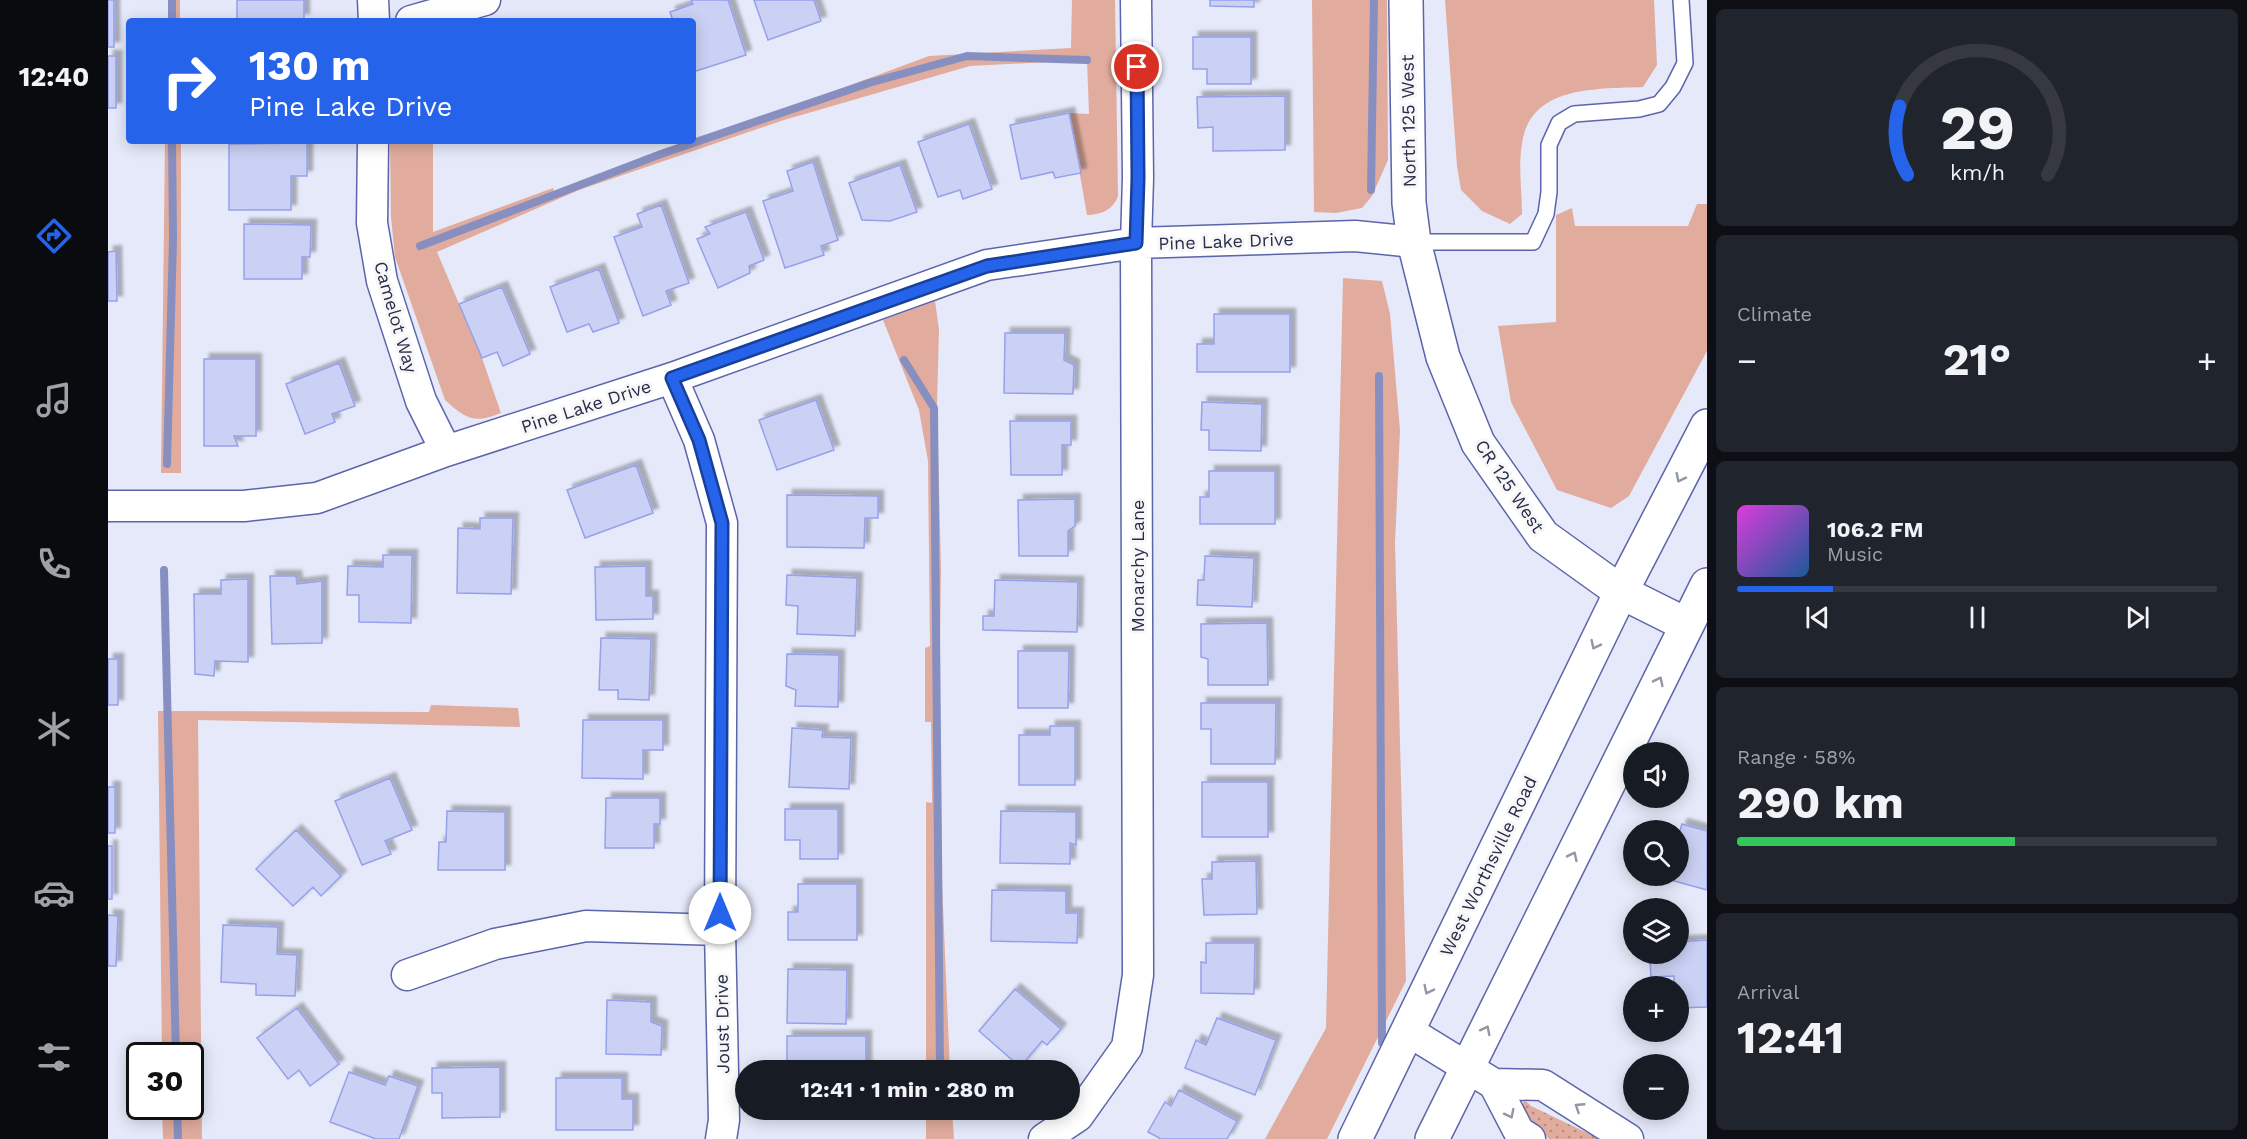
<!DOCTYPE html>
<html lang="en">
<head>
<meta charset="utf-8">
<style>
  :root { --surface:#171b24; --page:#20242c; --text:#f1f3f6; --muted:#9ea1a6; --line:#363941; --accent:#2563eb }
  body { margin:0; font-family:"Work Sans",sans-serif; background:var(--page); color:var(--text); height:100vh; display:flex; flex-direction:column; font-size:22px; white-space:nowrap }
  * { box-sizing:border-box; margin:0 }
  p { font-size:20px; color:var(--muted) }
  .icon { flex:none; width:33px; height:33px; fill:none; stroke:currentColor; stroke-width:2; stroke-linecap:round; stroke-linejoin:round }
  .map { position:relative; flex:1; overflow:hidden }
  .drawer { display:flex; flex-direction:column; gap:9px; padding:9px; background:#0d0f14; width:540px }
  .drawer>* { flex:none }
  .banner { position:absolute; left:18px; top:18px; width:570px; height:126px; border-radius:6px; box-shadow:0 3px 15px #0003; background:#2563eb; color:#fff; overflow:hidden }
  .controls { position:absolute; left:1515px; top:742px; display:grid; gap:12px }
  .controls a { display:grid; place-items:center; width:66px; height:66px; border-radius:50%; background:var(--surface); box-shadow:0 3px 15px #0003; font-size:30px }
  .speed { position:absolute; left:18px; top:1042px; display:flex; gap:12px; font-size:30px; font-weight:700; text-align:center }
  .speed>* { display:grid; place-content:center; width:78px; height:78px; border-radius:50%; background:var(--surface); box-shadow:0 3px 15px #0003; line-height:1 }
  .speed .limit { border:3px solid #111; border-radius:9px; background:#fff; color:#111 }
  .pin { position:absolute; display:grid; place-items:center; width:51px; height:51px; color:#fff; margin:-26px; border:3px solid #fff; border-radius:50%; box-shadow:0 2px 6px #0007 }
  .me { position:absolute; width:66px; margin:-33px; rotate:0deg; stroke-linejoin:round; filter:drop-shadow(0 0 4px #0008) }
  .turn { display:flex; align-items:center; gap:21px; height:126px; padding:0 24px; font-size:27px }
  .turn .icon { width:78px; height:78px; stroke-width:2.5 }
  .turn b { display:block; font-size:42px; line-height:51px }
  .big { font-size:45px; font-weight:700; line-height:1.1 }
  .drawer .card { flex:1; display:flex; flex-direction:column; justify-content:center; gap:9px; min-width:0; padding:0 21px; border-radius:9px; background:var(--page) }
  .drawer .dial { align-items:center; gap:0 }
  .dial svg { height:156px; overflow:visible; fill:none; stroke:var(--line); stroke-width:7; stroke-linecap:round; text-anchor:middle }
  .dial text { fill:var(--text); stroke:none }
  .song { display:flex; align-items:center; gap:18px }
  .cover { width:72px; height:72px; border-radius:9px; background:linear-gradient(135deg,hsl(300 70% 55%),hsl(210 70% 35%)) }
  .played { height:6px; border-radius:3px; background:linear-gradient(90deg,var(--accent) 20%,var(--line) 20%) }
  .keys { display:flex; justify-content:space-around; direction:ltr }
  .heat { display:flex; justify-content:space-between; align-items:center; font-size:33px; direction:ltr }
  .charge { height:9px; border-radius:4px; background:linear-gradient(90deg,#34c759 58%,var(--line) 0) }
  .trip { position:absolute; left:627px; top:1060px; width:345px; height:60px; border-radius:30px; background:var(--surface); box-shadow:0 3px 15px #0003; font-weight:700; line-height:60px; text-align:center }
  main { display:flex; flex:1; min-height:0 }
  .dock { display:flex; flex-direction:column; width:108px; justify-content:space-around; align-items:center; background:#090b0e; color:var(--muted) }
  .dock .icon { width:42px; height:42px }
  .dock .active { color:var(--accent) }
  .dock b { font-size:27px; color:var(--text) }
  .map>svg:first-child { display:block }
  .grass { fill:#e1ac9d }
  .park { fill:url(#park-dots) }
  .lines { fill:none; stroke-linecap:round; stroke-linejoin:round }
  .stream { stroke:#878fc1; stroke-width:8 }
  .building { fill:#cbd1f4; stroke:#96a0eb; stroke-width:1.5; filter:url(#shadow) }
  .lane-casing { stroke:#5c64aa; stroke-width:18 }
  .street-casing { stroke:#5c64aa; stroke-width:33 }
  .secondary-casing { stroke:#5c64aa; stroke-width:36 }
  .lane { stroke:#fff; stroke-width:15 }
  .street { stroke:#fff; stroke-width:30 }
  .secondary { stroke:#fff; stroke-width:33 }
  .oneway { stroke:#9496a5 }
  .route-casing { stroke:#184099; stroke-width:15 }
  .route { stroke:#2563eb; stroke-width:10 }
  .labels { text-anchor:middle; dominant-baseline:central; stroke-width:6; stroke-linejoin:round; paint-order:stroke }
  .street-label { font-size:18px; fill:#282c4b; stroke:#f7f7f7 }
</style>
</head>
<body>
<main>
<nav class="dock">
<b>12:40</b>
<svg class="icon active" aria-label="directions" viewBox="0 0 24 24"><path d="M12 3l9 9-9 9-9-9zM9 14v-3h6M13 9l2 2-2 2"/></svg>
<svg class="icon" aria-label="music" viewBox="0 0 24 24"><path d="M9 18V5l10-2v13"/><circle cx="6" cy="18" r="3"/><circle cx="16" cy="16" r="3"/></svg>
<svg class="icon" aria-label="phone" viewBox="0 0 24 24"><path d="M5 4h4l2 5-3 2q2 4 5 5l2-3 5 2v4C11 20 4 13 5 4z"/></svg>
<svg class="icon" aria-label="climate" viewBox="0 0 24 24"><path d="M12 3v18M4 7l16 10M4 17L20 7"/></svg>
<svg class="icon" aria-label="car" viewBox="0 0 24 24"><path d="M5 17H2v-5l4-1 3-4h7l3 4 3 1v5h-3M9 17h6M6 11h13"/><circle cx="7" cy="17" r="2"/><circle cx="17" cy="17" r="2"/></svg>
<svg class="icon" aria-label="filters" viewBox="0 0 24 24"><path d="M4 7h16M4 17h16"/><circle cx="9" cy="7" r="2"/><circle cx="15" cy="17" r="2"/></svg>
</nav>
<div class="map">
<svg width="1599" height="1139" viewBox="0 0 1599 1139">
  <defs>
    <pattern id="park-dots" width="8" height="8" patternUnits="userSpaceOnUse" patternTransform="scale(1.5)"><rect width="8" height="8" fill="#e1ac9d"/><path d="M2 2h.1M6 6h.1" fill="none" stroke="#b68c82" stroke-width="1.8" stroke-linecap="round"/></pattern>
    <filter id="shadow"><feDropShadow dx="5.5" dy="-5.5" stdDeviation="1.5" flood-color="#0004"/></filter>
  </defs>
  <rect width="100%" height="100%" fill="#e5e9f9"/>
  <path class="grass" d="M60 0H72V21H60Z
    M964 0H1007L1010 196C1006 209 993 215 979 215L961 113 981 114 979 60 862 66 676 120 471 190 329 252 374 358 393 413C366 424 358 419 337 400L287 257 283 217 282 141H325V232L445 188 447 195 821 56 963 48Z
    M1204 0H1279L1280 160 1264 196 1254 208 1228 213 1206 212Z
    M1337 0H1546L1549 65 1535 87C1489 89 1422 85 1414 144 1410 166 1414 192 1414 214L1402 224 1374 211 1353 190 1349 166Z
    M57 141H73V473H53Z
    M1589 204H1599V351L1521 496 1503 508 1449 490 1403 402 1390 326 1448 322V215L1464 208 1467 226H1580Z
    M1235 278 1274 281 1282 314 1292 430 1287 543 1298 981 1219 1139H1157L1218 1028Z
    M827 301 831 330 829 403 833 569 830 789 842 1071H818V802L824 803 823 722H817V648L822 646 820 461 811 410 775 320Z
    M323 705 410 708 412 727 90 720 94 1139H55L54 1107H82V1056H54L50 711 321 712Z
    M818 1110H844L846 1139H818Z"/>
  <path class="park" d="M1417 1100 1423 1106 1492 1139H1441L1412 1108Z"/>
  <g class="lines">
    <path class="stream" d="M64 0V21
      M1263 190 1266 0
      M312 246 553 154 761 83 859 56 979 60
      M796 360 826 408 832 1071
      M1271 376 1274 1043
      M59 464 65 239 64 141
      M56 570 68 1056
      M69 1107 70 1139"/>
  </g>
  <path class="building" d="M0 0H6V47H0Z
    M129 0H196V19H181V21H129Z
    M583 0H620L638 55 585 72V21H565L562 12 585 4Z
    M646 0H706L713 21 660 40Z
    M1102 0H1146V7L1102 6Z
    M1085 37H1143V84H1099V69H1085Z
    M0 56H8V108H0Z
    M1177 96V150L1105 151V127L1090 128 1089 97Z
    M961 113 973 173 947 178 945 172 913 179 902 125Z
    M861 124 884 189 855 199 852 190 830 197 810 142Z
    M199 143V176H183V210H121V144Z
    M705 162 730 240 713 246 716 255 677 268 655 201 685 191 679 171Z
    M792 165 809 212 782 221 754 220 741 183Z
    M553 205 581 283 558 291 563 305 535 316 506 237 534 227 529 214Z
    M638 212 656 260 641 266 642 273 610 288 589 239 602 234 597 227Z
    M136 224 203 225 202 257H194V279H136Z
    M8 251 9 301H0V252Z
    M491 269 511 323 485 332 481 324 459 332 442 287Z
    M394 287 422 354 395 366 389 352 374 358 351 304Z
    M1106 314H1182V372H1089V344H1106Z
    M897 333H957L956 360 966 365 965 394 896 393Z
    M96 359H148V436H126L130 446H96Z
    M231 363 247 406 224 414 227 422 197 434 178 384Z
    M708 400 726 450 669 470 651 420Z
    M1094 402 1154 404 1153 451 1101 450V430H1093Z
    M902 421H963V445H954V475H903Z
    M528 465 545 513 477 538 459 490Z
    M1101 471H1167V524H1092V497H1101Z
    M679 495 770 496V518H757L756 548 679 547Z
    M967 499V526L960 531V556H911L910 500Z
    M372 518H405L403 594 349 593 350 528 372 529Z
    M275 555H304L303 623 251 622V595H239L240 566 275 567Z
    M1097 556 1146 558 1144 607 1089 605 1090 580H1096Z
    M538 566V596H545V619L488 620 487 567Z
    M679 575 749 578 747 636 689 634 690 606 678 605Z
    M162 576H188L189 584 214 581V643L164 644Z
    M140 579V662L107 661 106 676 87 674 86 594H113V580Z
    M887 580 970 582 969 632 875 630V616H886Z
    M1159 623 1160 685H1100V659L1093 657V624Z
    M493 638 543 639 541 700 510 699V690H491Z
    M910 651H961L960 708H910Z
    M679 654 731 655 730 707 687 706 688 690 678 686Z
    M0 659H10V705H0Z
    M1093 703H1168L1167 764H1103V729H1093Z
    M475 720H555V750H535V779L474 778Z
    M942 726H967V785H911V735H942Z
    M684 728 715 730 714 737 743 738 741 789 681 787Z
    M282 778 304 830 277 841 283 854 254 865 227 801Z
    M1094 782H1160V837H1094Z
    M0 787H7V833H0Z
    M498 798H552V824H546V848H497Z
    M677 809H730V859H692V840H677Z
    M339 811 397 812V870H330L331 842H338Z
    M893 811 968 812V845L962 843V864L892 863Z
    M1574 824 1599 831V890L1559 879 1560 876H1570V837Z
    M188 830 233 876 213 896 205 887 185 906 148 869Z
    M0 846H4V899H0Z
    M1148 861 1149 914 1096 915 1094 879H1104V862Z
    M690 884H749V940H680V912H690Z
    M884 890 958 891V913H970L969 943 883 941Z
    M0 915 10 916 8 966H0Z
    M115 925 170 927 169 954 189 955 187 996 148 995V984L113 982Z
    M1599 940V1007L1570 1008V987H1566V976L1543 977 1542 960 1564 959V954H1570V942Z
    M1098 943H1147L1146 994 1093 993V962L1098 963Z
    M680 969 739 970 738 1024 679 1023Z
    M907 989 953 1029 939 1045 934 1041 912 1067 871 1031Z
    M499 1000 543 1002V1022L554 1026 553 1055 498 1054Z
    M189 1008 231 1064 202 1086 191 1070 180 1079 149 1038Z
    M1109 1018 1168 1040 1147 1095 1077 1068 1088 1040 1098 1045Z
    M679 1036H758V1070L772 1071H679Z
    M392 1067V1117L334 1118V1093H324V1068Z
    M241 1072 277 1085 281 1076 310 1086 291 1139H268L222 1122Z
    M448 1078H514V1099H525V1130H448Z
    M1071 1090 1129 1121 1119 1139H1053L1040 1132 1057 1102 1063 1106Z"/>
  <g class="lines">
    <g class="lane-casing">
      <path id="lane" d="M1306 242H1425L1438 214 1441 192V145L1451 123 1466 114 1531 109 1551 104 1565 87 1577 63 1573 0"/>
    </g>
    <g class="street-casing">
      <path id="street" d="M265 0 266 21
        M303 21 377 0
        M265 141 264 223 274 281 313 401 338 451
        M564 378 591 440 614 523 612 930 616 1120 613 1139
        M0 506H136L209 498 338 451 564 378 879 265 1028 243 1247 236 1306 242
        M299 975 387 944 478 926 612 930
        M1300 1031 1386 1084 1435 1085 1520 1139
        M1386 1084 1411 1132 1422 1139
        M936 1139 970 1116 1019 1047 1030 975 1028 243 1030 178 1028 0"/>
    </g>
    <g class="secondary-casing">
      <path id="secondary" d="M1298 0 1301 203 1306 242 1335 357 1370 443 1435 536 1513 592 1579 625
        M1247 1139 1513 592 1599 426
        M1324 1139 1599 585"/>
    </g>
    <use href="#lane" class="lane"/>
    <use href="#street" class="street"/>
    <use href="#secondary" class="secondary"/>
  </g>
  <defs><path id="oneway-chevron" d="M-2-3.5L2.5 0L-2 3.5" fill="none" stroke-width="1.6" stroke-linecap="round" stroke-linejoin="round" transform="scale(1.5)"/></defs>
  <g class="oneway">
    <use href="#oneway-chevron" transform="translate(1572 478) rotate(117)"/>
    <use href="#oneway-chevron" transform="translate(1487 645) rotate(116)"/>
    <use href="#oneway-chevron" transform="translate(1551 681) rotate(-64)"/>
    <use href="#oneway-chevron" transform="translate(1465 856) rotate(-64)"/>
    <use href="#oneway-chevron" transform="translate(1320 990) rotate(116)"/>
    <use href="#oneway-chevron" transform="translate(1378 1030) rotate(-63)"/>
    <use href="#oneway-chevron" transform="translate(1471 1107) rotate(-147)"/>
    <use href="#oneway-chevron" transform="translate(1402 1114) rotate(63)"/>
  </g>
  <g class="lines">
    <g class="route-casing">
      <path id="route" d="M612 913 614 523 591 440 564 378 879 266 1028 243 1030 178 1029 67"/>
    </g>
    <use href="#route" class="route"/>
  </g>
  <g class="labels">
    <g class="street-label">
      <text transform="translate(1300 121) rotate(-91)">North 125 West</text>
      <text transform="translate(1118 241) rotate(-2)">Pine Lake Drive</text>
      <text transform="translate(288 317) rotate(74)">Camelot Way</text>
      <text transform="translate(478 406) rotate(-18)">Pine Lake Drive</text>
      <text transform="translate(1402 486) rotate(56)">CR 125 West</text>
      <text transform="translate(1029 566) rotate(-90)">Monarchy Lane</text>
      <text transform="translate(1380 866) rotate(-64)">West Worthsville Road</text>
      <text transform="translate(614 1024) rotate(-91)">Joust Drive</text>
    </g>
  </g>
</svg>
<div class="controls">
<a><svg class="icon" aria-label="sound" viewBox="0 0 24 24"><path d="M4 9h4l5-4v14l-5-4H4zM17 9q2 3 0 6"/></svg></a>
<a><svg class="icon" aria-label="search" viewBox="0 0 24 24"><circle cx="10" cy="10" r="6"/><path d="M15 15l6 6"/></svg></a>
<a><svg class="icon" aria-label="layers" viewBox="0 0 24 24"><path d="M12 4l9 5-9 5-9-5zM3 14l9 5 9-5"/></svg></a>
<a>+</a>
<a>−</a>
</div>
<div class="speed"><div class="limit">30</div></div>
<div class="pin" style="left:1029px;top:67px;background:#d93025"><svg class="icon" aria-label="arrive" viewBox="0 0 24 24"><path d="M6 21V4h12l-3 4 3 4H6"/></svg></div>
<svg class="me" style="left:612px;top:913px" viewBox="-20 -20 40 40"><circle r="19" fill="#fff"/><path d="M0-13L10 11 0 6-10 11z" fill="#2563eb"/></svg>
<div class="trip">12:41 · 1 min · 280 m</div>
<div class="banner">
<div class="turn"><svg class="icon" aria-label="right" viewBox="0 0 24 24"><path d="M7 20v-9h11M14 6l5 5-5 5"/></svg><div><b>130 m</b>Pine Lake Drive</div></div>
</div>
</div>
<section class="drawer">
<div class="card dial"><svg viewBox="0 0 100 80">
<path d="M14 69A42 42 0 1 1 86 69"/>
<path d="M14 69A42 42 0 0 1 10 34" stroke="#2563eb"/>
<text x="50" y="56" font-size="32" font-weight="700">29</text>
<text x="50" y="72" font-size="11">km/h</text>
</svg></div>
<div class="card"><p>Climate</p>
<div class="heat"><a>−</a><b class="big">21°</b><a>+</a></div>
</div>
<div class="card">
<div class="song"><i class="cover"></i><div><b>106.2 FM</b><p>Music</p></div></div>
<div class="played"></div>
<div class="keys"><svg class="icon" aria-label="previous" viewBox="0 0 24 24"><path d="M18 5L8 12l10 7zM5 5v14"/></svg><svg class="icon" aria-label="pause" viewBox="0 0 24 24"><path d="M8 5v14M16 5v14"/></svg><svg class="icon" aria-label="next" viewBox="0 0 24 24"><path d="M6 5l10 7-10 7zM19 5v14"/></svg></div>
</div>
<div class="card"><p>Range · 58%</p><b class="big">290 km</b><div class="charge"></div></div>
<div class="card"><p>Arrival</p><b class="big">12:41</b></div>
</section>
</main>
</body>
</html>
